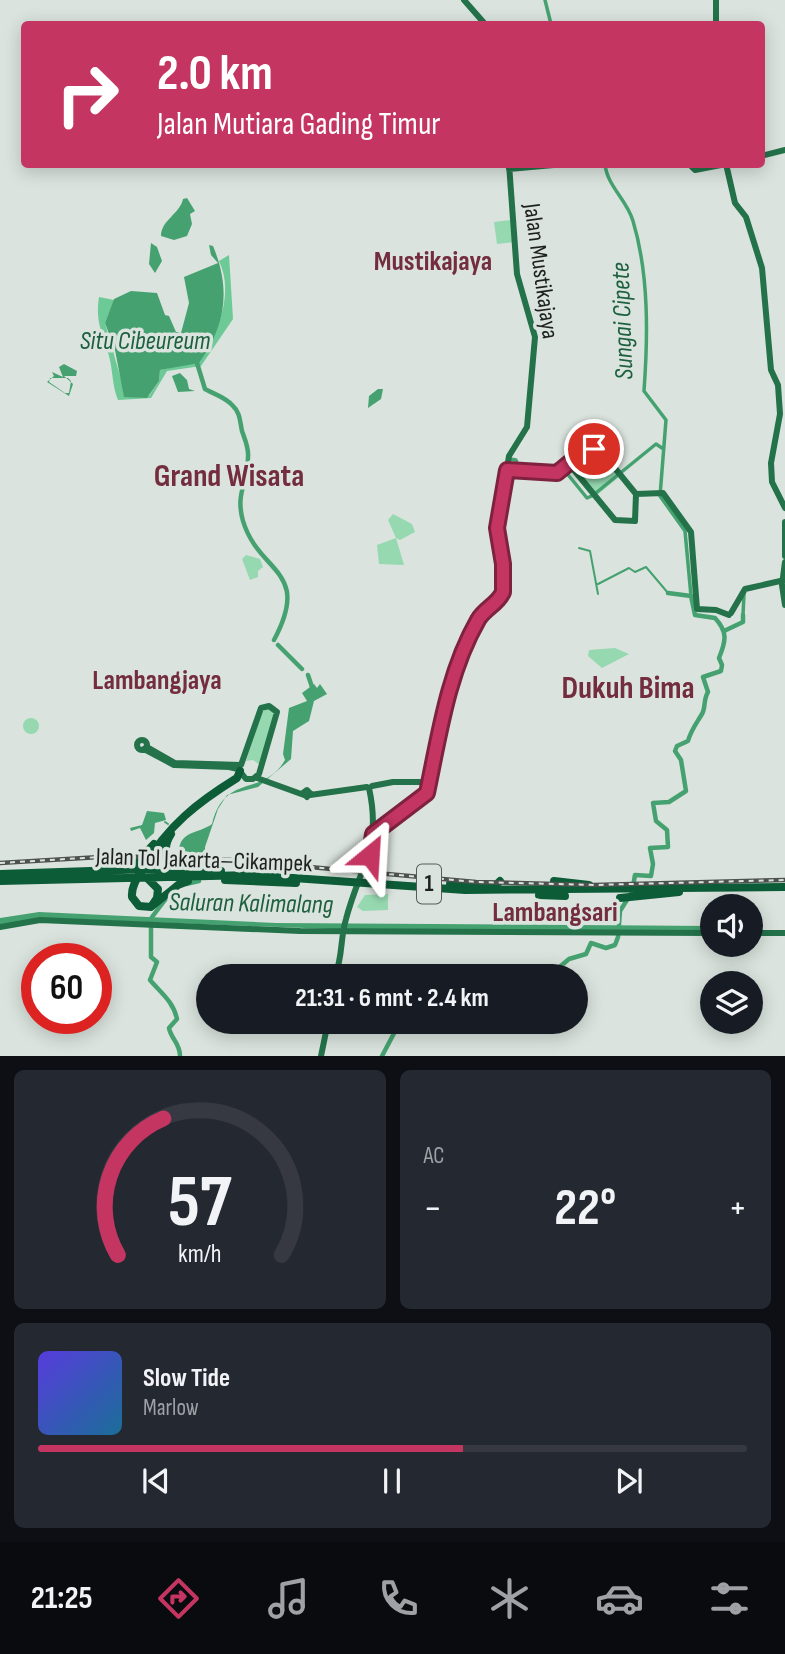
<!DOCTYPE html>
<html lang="id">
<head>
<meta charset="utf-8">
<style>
  :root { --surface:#171b24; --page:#242831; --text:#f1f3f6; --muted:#9ea1a6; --line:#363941; --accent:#c43561 }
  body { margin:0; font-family:"Sofia Sans Condensed",sans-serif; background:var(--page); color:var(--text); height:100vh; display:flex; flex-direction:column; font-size:26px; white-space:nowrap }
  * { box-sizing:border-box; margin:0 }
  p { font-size:23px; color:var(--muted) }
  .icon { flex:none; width:38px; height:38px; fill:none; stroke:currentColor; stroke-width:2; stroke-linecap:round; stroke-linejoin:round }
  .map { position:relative; height:1056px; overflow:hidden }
  .sheet { display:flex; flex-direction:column; gap:14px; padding:14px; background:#0d0f14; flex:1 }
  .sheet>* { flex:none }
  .guide { position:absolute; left:21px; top:21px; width:744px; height:147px; border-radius:7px; box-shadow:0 4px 18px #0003; background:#c43561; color:#fff; overflow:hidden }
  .tools { position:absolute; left:700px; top:894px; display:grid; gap:14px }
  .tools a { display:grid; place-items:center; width:63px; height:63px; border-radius:50%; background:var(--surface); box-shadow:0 4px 18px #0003; font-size:35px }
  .speed { position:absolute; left:21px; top:943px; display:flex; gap:14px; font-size:35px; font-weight:700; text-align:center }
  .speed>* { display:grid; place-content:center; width:91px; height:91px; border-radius:50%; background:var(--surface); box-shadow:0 4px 18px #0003; line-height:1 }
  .speed .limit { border:10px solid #d22; background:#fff; color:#111 }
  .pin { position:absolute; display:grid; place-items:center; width:60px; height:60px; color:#fff; margin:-30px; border:4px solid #fff; border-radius:50%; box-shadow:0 2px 7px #0007 }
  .me { position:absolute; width:77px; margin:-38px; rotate:27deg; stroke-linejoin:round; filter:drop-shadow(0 0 5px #0008) }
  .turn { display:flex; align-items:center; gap:24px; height:147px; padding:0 21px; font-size:32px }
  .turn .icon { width:91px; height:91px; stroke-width:2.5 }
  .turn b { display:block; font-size:49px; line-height:60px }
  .big { font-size:52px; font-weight:700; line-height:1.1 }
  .sheet .tile { flex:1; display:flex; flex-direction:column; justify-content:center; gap:10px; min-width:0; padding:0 24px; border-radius:10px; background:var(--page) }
  .sheet .dial { align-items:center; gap:0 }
  .dial svg { height:182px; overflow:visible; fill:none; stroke:var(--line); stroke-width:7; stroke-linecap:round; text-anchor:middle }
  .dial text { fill:var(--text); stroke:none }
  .song { display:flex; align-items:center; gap:21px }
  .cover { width:84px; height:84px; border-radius:10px; background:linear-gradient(135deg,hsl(250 70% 55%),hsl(200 70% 35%)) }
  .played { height:7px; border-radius:4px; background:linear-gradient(90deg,var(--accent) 60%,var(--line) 60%) }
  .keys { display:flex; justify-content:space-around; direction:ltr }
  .heat { display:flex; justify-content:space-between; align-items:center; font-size:38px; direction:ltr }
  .sheet .tiles { flex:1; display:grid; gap:14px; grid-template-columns:1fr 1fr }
  .tile:last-child { grid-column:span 2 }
  .trip { position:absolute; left:196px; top:964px; width:392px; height:70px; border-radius:35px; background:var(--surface); box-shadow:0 4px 18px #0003; font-weight:700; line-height:70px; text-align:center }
  .tabs { display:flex; height:112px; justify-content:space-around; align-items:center; background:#090b0e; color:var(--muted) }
  .tabs .icon { width:49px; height:49px }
  .tabs .active { color:var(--accent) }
  .tabs b { font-size:32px; color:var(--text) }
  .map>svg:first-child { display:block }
  .green { fill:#96d9b0 }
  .forest { fill:#6dc995 }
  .water { fill:#45a270; fill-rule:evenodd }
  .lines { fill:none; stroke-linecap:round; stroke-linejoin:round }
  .stream { stroke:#45a270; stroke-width:2 }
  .canal { stroke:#45a270; stroke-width:3.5 }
  .river { stroke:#45a270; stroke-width:4.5 }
  .major { stroke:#23724a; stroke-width:6 }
  .highway { stroke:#0d5c38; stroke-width:8 }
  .rail-casing { stroke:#4d524f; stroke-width:4.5 }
  .rail { stroke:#dae3dd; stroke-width:2; stroke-dasharray:5; stroke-linecap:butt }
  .route-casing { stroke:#7f223f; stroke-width:18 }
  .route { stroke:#c43561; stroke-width:12 }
  .labels { text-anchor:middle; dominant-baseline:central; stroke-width:7; stroke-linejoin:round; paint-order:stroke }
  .shield { fill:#dae3dd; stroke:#565b58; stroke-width:2 }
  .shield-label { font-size:23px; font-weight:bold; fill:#1e211f }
  .street-label { font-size:24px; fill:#1e211f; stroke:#dae3dd }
  .water-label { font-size:26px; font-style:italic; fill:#1d603e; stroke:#dae3dd }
  .quarter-label { font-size:28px; font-weight:bold; fill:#732d3e; stroke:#dae3dd }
  .district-label { font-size:32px; font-weight:bold; fill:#732d3e; stroke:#dae3dd }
</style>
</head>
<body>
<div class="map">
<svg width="785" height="1056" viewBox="0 0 785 1056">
  <rect width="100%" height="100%" fill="#dae3dd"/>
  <path class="green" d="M511 220 514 242 497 244 494 222Z
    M586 452H599L620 476 596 496 573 467V463Z
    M393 514 412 524 415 532 400 540 396 538 404 565 379 564 377 545 396 538 388 520Z
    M246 555 260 559 263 567 258 571V577L250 580 242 559Z
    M615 648 629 654 602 668 588 656 589 650Z
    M269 708 274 712 260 765 253 760 246 761 260 713Z
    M23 726a8 8 0 1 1 16 0a8 8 0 1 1-16 0Z
    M388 894V910L363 911 357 907 365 895Z"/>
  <path class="forest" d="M229 255 233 319 201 366 167 371 151 398 118 400C112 385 113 371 109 356 103 332 95 324 99 297L114 300 105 323 126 397 149 396 159 381 160 370 200 361C217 332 235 295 219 261Z"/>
  <path class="water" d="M187 198 195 211 190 214 192 224 187 236 174 240 161 236C161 220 180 214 183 199Z
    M151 243 157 247 162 261 155 273 149 264Z
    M209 245 213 246C231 289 226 325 199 363L160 370 159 381 147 398 124 397 115 350 105 323 114 299 131 291 157 293 165 315 169 316 176 332 181 333 189 303 184 277 218 263 211 255Z
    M64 364 77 371 76 376H64L73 384 69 396 47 382 54 376 52 372 63 377 59 367ZM50 378H68L71 381 69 393H65L49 382Z
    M180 373 187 380 189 389 195 391 178 392 172 376Z
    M378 389H383L381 399 368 408 369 396Z
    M314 684 317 688 320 684 327 694 314 701 309 721 293 731 291 759 258 787 227 795 218 809 205 847V858L179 854C178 830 199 834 212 824 225 772 263 798 285 760L283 754 289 708 307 701 302 693Z
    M147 811 164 813 166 820 155 823 154 833 146 840 140 828 131 831 130 828 142 825Z
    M39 912 276 923 712 926V931L356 930 43 918 0 925V918Z"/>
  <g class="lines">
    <path class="stream" d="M579 548 590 551 598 594
      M598 584 629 568 635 572 646 567 668 593
      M165 822 168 824"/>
    <path class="canal" d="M545 0 551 24
      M605 164C607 186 627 200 633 221 649 274 648 336 644 391L666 420 660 496 685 531 691 596
      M510 459 516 460 518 466 546 469
      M565 471 587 498 594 495
      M597 492 656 444 662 448
      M743 615 744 594"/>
    <path class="river" d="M197 363 205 389C214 394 227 398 233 406 240 412 240 422 242 431 245 440 249 448 248 457 248 483 235 493 243 521 259 574 312 569 274 640
      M724 631 743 622V615
      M278 645 302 669
      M308 675 313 690
      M205 858V865
      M186 884 199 881
      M152 917 165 900
      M151 927V957L157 962 150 980C161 993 173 1001 177 1019L169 1028C171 1039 180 1043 180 1056
      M549 976 569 959 586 954 591 943 606 948 615 945 618 937 620 911 632 892 635 875 651 876 653 864 650 848 668 847 667 830 656 821 653 803 669 802 686 791 681 760 675 751 677 746 688 741C691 730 696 724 702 714 706 707 703 700 708 692L703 677 721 671 722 665 719 658C726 641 728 632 715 618L695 615 691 596 668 593
      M382 1056 400 1022"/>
    <path class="major" d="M464 0 485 24
      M716 24V0
      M761 156 785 150
      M604 164H615
      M689 164 695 170 726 164
      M726 164 735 203 746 217 762 268 771 370 778 385 780 414 771 463 772 482 785 508
      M509 169 565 164
      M569 464 615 520 635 521 636 494 663 493 691 532 697 609 716 610 729 615
      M507 470 557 473 580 454 594 449 605 456 636 494
      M785 522V556
      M785 562 782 585 785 605
      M731 613 745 589 785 580
      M137 745a5 5 0 1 1 10 0a5 5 0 1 1-10 0Z
      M144 749 174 765 229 767 238 769 246 779H253L259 774 277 712 269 706 261 708 241 765 175 763 147 747
      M257 778 304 795
      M372 786 393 782H429
      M307 790 310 793 307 797 303 793Z
      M310 795 367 787
      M373 834 427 793C438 736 448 672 478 620 484 609 498 604 503 592L504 569 497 528 509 456 527 427 535 337 517 274 509 164
      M0 927 40 920 300 931 712 933
      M751 933H785
      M335 976C343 956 340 939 346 919 360 866 382 847 369 788
      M321 1056 328 1022"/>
    <path class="highway" d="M171 834C162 848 165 862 182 866
      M123 867 136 863 154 844
      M0 874 151 869 221 871
      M147 878 158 889 157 898 153 904
      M225 880 296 883
      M0 881 252 875 465 890 785 887
      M188 881 178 885 151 907 139 906 132 897C131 886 138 877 144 867 167 826 198 802 237 778L240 771
      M554 881 589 885
      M450 884 496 885 500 881
      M539 895 565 896
      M620 898 679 892"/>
    <g class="rail-casing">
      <path id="rail" d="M0 863 117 856 233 860 476 882 594 885 785 880"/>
    </g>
    <use href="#rail" class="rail"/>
  </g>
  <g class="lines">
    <g class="route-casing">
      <path id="route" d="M370 855 373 834 427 793C439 736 448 672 478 620 484 609 498 604 503 592V564L497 528 507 470 557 473 580 454 594 449"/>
    </g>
    <use href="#route" class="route"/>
  </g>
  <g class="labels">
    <rect class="shield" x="417" y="864.5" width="24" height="39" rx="5"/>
    <g class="shield-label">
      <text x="429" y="884">1</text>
    </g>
    <g class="street-label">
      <text transform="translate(541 271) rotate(82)">Jalan Mustikajaya</text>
      <text transform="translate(204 860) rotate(2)">Jalan Tol Jakarta–Cikampek</text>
    </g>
    <g class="water-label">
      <text transform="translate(623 321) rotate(-92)">Sungai Cipete</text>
      <text x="145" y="341">Situ Cibeureum</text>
      <text transform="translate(251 904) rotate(1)">Saluran Kalimalang</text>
    </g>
    <g class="quarter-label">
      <text x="433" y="261">Mustikajaya</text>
      <text x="157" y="680">Lambangjaya</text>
      <text x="555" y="912">Lambangsari</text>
    </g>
    <g class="district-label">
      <text x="229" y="476">Grand Wisata</text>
      <text x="628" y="688">Dukuh Bima</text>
    </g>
  </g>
</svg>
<div class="tools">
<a><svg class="icon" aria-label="sound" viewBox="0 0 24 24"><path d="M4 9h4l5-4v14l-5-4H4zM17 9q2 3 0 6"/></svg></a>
<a><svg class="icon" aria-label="layers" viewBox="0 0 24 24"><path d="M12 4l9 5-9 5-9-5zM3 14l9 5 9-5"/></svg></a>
</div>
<div class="speed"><div class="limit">60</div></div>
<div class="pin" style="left:594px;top:449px;background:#d93025"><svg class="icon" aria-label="arrive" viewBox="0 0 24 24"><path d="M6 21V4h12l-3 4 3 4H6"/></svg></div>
<svg class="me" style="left:370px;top:855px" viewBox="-20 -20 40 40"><path d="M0-17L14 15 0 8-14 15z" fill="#c43561" stroke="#fff" stroke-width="4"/></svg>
<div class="trip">21:31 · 6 mnt · 2.4 km</div>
<div class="guide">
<div class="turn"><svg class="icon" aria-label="right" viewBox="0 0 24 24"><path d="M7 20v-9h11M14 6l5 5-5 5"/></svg><div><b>2.0 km</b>Jalan Mutiara Gading Timur</div></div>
</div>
</div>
<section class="sheet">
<div class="tiles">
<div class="tile dial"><svg viewBox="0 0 100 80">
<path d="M14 69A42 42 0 1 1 86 69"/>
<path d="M14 69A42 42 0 0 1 34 9" stroke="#c43561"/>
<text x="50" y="56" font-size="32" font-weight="700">57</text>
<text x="50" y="72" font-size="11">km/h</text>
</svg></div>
<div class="tile"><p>AC</p>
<div class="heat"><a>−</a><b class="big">22°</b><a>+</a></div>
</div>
<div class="tile">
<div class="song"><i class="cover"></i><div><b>Slow Tide</b><p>Marlow</p></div></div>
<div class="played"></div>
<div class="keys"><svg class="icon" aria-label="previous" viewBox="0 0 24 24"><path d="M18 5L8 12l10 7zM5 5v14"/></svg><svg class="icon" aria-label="pause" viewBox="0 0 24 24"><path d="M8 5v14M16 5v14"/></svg><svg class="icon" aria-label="next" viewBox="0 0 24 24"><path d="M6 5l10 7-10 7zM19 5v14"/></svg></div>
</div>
</div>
</section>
<nav class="tabs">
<b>21:25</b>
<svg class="icon active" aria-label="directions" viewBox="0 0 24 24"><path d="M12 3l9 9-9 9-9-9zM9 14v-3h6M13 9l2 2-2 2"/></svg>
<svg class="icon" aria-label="music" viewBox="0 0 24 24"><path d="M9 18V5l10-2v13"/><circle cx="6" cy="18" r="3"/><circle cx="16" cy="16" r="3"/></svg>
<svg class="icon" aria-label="phone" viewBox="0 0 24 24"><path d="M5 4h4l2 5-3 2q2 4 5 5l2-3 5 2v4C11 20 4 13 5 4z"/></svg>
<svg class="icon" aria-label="climate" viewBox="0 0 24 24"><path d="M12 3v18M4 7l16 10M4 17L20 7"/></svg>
<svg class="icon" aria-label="car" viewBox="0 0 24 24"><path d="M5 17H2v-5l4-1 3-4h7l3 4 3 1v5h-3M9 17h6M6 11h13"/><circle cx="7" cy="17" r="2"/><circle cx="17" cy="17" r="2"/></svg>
<svg class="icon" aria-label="filters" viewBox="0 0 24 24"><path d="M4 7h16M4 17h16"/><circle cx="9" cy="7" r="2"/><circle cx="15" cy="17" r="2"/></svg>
</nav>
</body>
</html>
